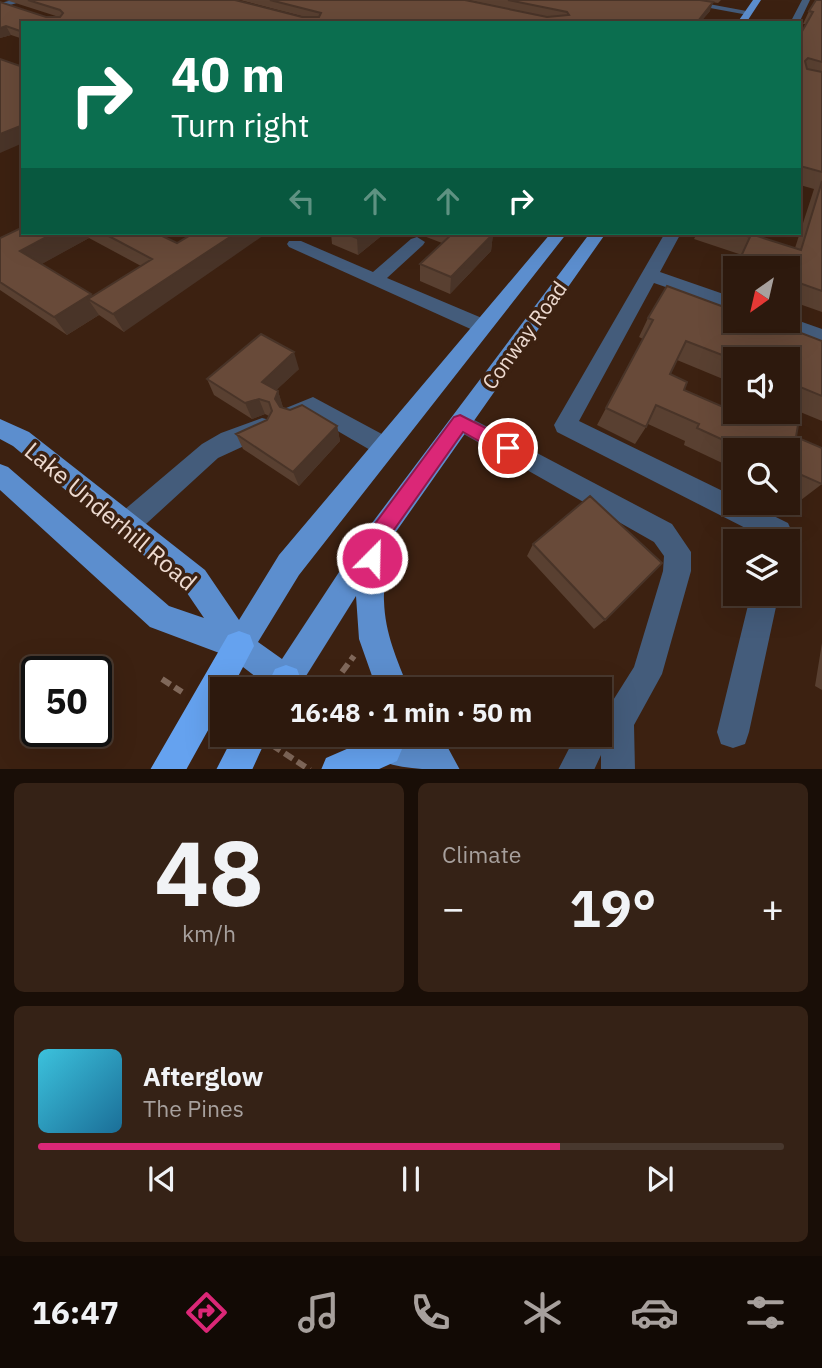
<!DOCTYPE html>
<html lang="en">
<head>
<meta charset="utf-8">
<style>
  :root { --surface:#2d190d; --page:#352216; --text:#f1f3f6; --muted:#a7a09d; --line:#48382e; --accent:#db2777 }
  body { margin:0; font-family:"IBM Plex Sans",sans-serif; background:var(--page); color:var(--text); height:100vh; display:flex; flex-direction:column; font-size:26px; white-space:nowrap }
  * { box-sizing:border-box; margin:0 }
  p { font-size:23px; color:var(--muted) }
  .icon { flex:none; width:38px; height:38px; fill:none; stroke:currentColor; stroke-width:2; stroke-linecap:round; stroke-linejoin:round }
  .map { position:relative; height:769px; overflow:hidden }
  .panel { display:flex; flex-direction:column; gap:14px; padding:14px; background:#190e07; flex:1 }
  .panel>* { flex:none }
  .top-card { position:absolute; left:21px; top:21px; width:780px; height:214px; border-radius:0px; box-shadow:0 7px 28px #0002,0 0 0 2px var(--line); background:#0b6e4f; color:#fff; overflow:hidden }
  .needle { width:46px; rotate:214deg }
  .buttons { position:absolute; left:723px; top:256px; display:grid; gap:14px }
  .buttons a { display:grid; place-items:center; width:77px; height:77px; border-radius:0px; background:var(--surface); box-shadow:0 7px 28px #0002,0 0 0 2px var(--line); font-size:35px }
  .speed { position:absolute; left:21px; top:656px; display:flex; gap:14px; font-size:35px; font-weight:700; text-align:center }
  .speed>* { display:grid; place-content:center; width:91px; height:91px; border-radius:50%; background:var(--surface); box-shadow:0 7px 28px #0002,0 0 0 2px var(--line); line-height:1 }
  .speed .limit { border:4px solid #111; border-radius:10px; background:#fff; color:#111 }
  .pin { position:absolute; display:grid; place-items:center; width:60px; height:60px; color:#fff; margin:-30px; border:4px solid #fff; border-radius:50%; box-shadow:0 2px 7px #0007 }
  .me { position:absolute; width:77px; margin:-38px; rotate:23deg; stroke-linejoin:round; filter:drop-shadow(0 0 5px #0008) }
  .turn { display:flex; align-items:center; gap:24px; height:147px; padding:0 35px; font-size:32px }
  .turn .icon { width:91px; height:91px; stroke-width:2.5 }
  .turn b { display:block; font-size:49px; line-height:60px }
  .lanes { display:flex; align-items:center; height:66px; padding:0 35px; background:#0003; justify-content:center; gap:35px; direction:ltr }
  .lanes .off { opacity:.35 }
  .big { font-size:52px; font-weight:800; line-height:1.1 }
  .panel .tile { flex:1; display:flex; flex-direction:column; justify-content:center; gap:10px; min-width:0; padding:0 24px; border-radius:10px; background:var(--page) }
  .panel .dial { align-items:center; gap:0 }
  .dial b { font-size:91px; line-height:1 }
  .song { display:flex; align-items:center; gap:21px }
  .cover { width:84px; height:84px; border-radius:10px; background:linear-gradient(135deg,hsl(190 70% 55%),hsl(200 70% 35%)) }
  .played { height:7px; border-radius:4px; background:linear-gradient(90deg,var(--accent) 70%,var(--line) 70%) }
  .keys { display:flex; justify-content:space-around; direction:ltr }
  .heat { display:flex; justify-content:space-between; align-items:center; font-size:38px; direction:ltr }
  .panel .tiles { flex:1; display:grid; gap:14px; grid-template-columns:1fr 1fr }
  .tile:last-child { grid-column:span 2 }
  .trip { position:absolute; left:210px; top:677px; width:402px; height:70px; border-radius:0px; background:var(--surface); box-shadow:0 7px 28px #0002,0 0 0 2px var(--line); font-weight:800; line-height:70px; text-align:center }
  .tab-bar { display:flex; height:112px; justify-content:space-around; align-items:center; background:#120a05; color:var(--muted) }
  .tab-bar .icon { width:49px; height:49px }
  .tab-bar .selected { color:var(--accent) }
  .tab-bar b { font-size:32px; color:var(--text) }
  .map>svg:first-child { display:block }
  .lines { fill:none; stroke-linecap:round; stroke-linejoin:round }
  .path { stroke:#80685a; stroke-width:6; stroke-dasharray:10 5; stroke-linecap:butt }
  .minor { fill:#445c7b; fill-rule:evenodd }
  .major { fill:#5c8ece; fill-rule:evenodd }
  .highway { fill:#65a2ef; fill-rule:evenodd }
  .wall { fill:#594031; fill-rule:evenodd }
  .shaded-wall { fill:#493428 }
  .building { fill:#684a39; stroke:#493428; stroke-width:2 }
  .route { fill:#db2777; stroke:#8e194d; stroke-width:2 }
  .labels { text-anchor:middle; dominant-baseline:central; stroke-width:7; stroke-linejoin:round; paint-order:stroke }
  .street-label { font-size:21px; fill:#eddad0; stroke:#3c2111 }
  .near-street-label { font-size:24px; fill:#eddad0; stroke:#3c2111 }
</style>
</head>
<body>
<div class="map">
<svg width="822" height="770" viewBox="0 0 822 770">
  <rect width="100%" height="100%" fill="#3c2111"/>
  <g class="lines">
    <path class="path" d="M342 672 354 656
      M162 679 182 692
      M272 745 310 770"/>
    <path class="minor" d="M13 0H27L0 8V3Z
      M667 0H687L752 12 748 15Z
      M802 0H810L799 23H790Z
      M665 233H681L660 272 735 298V311L654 283 579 421 735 497V502H745L788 523 792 532 788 547V541H764L765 538 557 432 554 425Z
      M417 237 425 242 423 245 387 278 489 321 492 326 489 331H475L289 247 287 244 289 241H301L373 272 411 239Z
      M788 317 822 329V343L769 325 767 320H788Z
      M313 397 393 440 397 447 393 454 385 457 377 454 312 416 294 423 286 420 283 414 286 408Z
      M461 413 672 524 691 552V571L662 674 634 725 635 770H601V755L594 770H558L576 735H600V721L634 667 663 571 664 556 654 542 453 428 450 422 453 416Z
      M262 418 270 420 273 427 270 434 218 458 135 534 126 537 117 534 113 525 117 516 202 444 221 433Z
      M751 593H779L749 732 745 744 733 748 721 744 717 732Z"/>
    <path class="major" d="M753 0H761L746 23H737Z
      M551 233H567L299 575 258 642 282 659 366 531 590 233H606L386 546C389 563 383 583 384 601 385 634 397 659 409 690H377L359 639 356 596 306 676 314 690H273L230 657 150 627 0 490V464L8 467 169 606 204 618 185 590 13 446 0 439V419L29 432 205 570 239 620 279 555Z
      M349 735H395L410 744 406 735H441L460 770C422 770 367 770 349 735Z"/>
    <path class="highway" d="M239 631 250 635 254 646 231 690H222V705L186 770H150L228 635Z
      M286 665 297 669 301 680 298 690H265L275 669Z
      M234 735H268L252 770H216Z
      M379 735 397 737 402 749 397 761 377 770H321L326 758Z"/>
  </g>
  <path class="wall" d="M6 0H235L302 17H305L240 0H465L548 17 468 0H700L710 11 701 21 23 23V39L11 35 0 38V2L46 17H59Z
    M701 0H721L718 3Z
    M822 0V312L788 300V268H735V282L728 280 739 254 694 239 697 233H759L757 236 795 248 814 189 800 185V35L806 24H803L809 11Z
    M23 233H156L177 243 124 332 99 315 67 335 0 290V238ZM89 238 141 266 92 296 41 264Z
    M331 233H385L358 255 332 244Z
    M416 233H489L493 234 491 251 450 294 420 281V264L442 243Z
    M648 318 735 320 773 332 778 324 822 341V421L788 407V359H735V384L677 360 670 374 684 390 732 411 735 408V411H766L796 437 822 484 801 500 788 493V450H735V469L684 445 685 441 648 424 635 444 597 425 643 339 639 337Z
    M299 369 276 390 278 391 283 408 337 426 340 441 299 486 243 449 236 434 267 420 269 416 265 414 252 419 214 395 207 379Z
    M533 544 605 620 594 629 527 556Z
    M822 643V690L815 686Z"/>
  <path class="shaded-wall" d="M713 2 710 11 700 23 698 21Z
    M6 26 11 35 0 38V28Z
    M23 125V143L0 153V134Z
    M54 233H86L89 238 33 269 20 251Z
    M236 233H267L124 332 113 314Z
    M363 233H385L358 255 357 238Z
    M493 234 491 251 450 294 451 277Z
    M91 294 97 304 88 299 99 315 67 335 54 317Z
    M294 352 299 369 268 398 262 382Z
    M278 391 283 407 281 415 275 399Z
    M259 399 265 414 252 419 245 403Z
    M337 426 340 441 299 486 293 472Z"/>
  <path class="building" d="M28 0H235L302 17H319L321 13 270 0H465L547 17 569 15 567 12 508 0H700L713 2 698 21 703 22 702 23H23V32L6 26 0 28V2L46 17H60L63 13 60 10Z
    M816 0H822V62L808 58 805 61 807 69 822 72V172L800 166V35L813 12 809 11Z
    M0 59 23 67V125L0 134Z
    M822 181V291L788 279V268H753L738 263 750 237 736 233H759L757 236 801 250Z
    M23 227V233H54L20 251 91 294 54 317 0 282V238Z
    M103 233H156L177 243 194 233H236L113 314 88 299 152 259Z
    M344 233H363L357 238Z
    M453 233H489L493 234 451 277 420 264Z
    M667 286 735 311V320H742L775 333 778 324 822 341V396L788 382V359H735V360L686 341 670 374 687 382 684 390 737 413V411H766L798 425 796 437 822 448V484L788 469V450H745L697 428 699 424 656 405 646 427 606 408 653 320 648 318Z
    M261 334 294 352 262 382 278 391 275 399 280 407 290 410 302 405 337 426 293 472 236 434 267 420 272 411 269 402 259 399 245 403 207 379Z
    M590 496 662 563 605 620 533 544Z"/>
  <path class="route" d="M460 415 515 443 517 448 515 454 508 456 502 454 463 432 384 544 379 565 372 568 365 565 362 558 368 533 454 417Z"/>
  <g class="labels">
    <g class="street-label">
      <text transform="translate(524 335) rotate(-54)">Conway Road</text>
    </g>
    <g class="near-street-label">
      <text transform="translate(111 516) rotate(40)">Lake Underhill Road</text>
    </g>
  </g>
</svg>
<div class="buttons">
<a><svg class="needle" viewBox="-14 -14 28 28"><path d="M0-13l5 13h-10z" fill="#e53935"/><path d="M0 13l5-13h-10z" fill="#a7a09d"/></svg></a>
<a><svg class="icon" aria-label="sound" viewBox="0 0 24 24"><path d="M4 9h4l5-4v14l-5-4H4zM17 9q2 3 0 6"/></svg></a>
<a><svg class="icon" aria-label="search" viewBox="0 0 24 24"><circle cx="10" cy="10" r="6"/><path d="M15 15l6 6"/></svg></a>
<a><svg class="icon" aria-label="layers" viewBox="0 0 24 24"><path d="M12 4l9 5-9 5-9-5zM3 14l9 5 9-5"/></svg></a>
</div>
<div class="speed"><div class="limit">50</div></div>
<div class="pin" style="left:508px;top:448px;background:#d93025"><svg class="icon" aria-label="arrive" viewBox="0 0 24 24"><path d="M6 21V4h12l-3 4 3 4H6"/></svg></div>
<svg class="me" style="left:372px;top:558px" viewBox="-20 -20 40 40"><circle r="17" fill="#db2777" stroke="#fff" stroke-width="3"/><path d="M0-11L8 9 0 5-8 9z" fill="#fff"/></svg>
<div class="trip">16:48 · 1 min · 50 m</div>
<div class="top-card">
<div class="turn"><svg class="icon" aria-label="right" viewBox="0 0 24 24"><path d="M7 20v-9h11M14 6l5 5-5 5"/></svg><div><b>40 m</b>Turn right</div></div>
<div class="lanes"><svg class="icon off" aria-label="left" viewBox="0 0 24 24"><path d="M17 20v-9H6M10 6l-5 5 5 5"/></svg><svg class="icon off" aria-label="ahead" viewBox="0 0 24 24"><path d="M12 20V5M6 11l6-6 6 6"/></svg><svg class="icon off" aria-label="ahead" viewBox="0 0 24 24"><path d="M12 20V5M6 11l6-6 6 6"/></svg><svg class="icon" aria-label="right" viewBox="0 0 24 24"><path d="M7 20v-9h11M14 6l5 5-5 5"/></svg></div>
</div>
</div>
<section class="panel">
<div class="tiles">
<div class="tile dial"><b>48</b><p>km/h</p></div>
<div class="tile"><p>Climate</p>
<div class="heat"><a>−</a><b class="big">19°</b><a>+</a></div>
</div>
<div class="tile">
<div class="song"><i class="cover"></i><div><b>Afterglow</b><p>The Pines</p></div></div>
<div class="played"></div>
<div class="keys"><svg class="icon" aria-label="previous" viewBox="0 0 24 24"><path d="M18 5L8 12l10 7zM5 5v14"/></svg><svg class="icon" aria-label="pause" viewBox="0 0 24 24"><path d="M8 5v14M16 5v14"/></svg><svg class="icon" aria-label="next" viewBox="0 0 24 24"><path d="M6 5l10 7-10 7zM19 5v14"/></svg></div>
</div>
</div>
</section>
<nav class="tab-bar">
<b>16:47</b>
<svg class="icon selected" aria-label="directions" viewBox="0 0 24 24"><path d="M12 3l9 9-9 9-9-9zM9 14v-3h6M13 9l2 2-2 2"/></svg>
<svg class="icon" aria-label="music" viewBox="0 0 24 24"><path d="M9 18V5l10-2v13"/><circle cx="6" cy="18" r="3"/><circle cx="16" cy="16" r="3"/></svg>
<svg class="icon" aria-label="phone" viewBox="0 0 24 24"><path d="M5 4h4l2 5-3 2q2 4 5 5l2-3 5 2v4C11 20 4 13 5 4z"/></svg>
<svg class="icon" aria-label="climate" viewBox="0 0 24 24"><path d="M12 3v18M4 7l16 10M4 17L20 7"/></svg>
<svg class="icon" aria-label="car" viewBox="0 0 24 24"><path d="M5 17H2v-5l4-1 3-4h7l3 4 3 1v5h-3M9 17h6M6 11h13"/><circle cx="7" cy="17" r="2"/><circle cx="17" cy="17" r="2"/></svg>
<svg class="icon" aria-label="filters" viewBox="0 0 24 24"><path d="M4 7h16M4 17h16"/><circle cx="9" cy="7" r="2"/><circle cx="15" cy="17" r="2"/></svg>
</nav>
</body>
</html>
